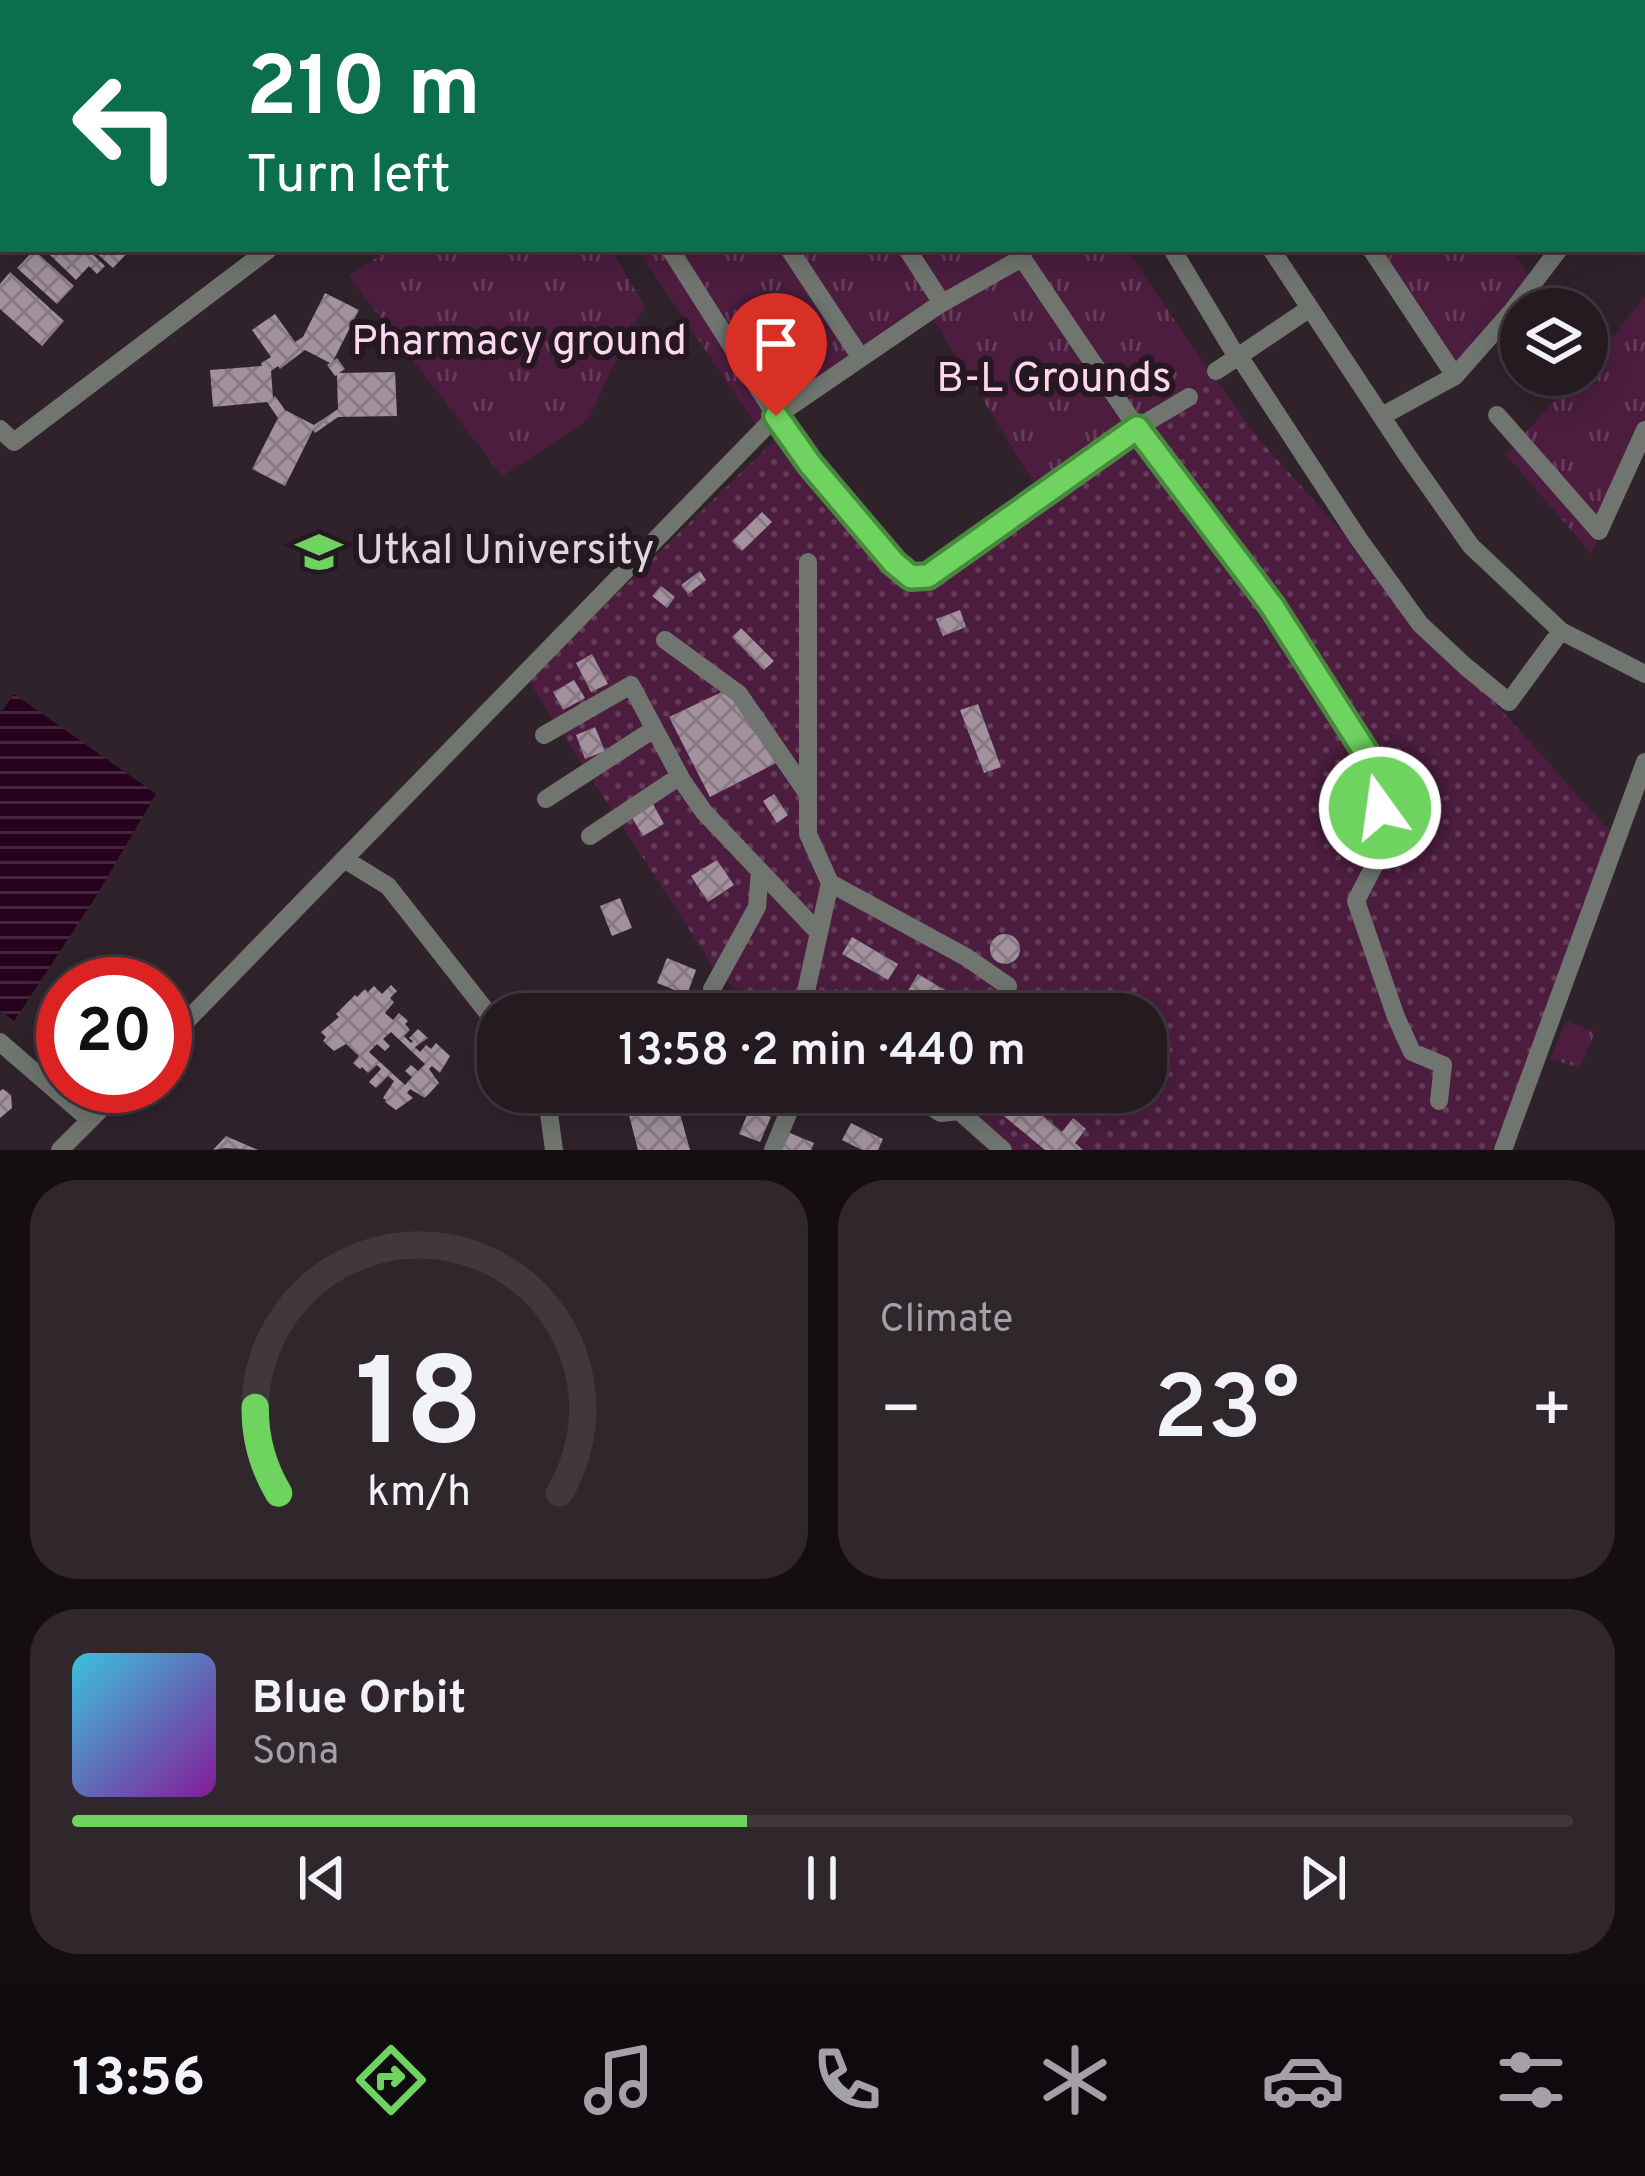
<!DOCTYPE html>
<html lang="en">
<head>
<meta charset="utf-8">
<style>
  :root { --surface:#241a20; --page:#30272d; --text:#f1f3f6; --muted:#a3a1a5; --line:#41383e; --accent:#6fd35f }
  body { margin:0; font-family:Overpass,sans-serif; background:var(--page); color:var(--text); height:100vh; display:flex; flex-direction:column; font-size:45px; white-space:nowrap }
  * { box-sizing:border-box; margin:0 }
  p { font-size:39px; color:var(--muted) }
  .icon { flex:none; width:66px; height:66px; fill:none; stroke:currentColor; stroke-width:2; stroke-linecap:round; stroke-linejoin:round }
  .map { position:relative; height:1150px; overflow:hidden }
  .panel { display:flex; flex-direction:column; gap:30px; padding:30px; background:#140e12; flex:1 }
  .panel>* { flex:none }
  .guide { position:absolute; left:0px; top:0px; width:1647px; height:252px; box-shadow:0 6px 30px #0003,0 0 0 3px var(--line); background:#0b6e4f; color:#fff; overflow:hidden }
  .tools { position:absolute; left:1500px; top:288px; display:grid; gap:24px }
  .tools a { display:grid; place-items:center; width:108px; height:108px; border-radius:50%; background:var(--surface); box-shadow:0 6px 30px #0003,0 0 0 3px var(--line); font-size:60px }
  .speed { position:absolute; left:36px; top:957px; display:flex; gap:24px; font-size:60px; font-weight:700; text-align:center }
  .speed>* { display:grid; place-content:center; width:156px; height:156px; border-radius:50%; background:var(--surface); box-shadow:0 6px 30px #0003,0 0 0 3px var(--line); line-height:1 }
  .speed .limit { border:18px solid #d22; background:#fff; color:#111 }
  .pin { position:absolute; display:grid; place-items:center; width:102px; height:102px; color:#fff; margin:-123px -51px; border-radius:50% 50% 50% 0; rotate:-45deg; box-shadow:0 0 12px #0007 }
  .pin .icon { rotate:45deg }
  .me { position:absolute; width:132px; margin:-66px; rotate:346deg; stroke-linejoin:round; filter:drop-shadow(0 0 9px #0008) }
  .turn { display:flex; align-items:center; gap:42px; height:252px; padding:0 48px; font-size:54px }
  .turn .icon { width:156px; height:156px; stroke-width:2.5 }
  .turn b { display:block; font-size:84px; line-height:102px }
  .big { font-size:90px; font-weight:600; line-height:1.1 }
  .panel .widget { flex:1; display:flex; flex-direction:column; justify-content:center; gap:18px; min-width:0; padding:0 42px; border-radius:48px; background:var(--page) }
  .panel .dial { align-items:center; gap:0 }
  .dial svg { height:312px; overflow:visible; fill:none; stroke:var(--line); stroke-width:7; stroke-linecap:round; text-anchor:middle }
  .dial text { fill:var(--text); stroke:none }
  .song { display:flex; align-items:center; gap:36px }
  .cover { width:144px; height:144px; border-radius:18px; background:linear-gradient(135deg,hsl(190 70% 55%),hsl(290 70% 35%)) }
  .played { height:12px; border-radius:6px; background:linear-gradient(90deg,var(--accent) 45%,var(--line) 45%) }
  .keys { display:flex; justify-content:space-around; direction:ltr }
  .heat { display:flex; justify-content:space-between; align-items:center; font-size:66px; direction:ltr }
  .panel .tiles { flex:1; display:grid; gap:30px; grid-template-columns:1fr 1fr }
  .widget:last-child { grid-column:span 2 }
  .trip { position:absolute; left:477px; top:993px; width:690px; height:120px; border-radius:48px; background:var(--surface); box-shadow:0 6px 30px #0003,0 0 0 3px var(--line); font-weight:600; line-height:120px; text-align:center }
  .dock { display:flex; height:192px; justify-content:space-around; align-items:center; background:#0e0a0d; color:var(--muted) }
  .dock .icon { width:84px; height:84px }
  .dock .on { color:var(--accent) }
  .dock b { font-size:54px; color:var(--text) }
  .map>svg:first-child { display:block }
  .grass { fill:url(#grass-dots) }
  .park { fill:url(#park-tufts) }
  .water { fill:url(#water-rules) }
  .building { fill:url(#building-cross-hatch); fill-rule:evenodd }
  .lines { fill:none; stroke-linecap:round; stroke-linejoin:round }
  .minor { stroke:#70756f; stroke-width:18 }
  .route-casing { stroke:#48893e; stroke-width:30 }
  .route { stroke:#6fd35f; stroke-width:21 }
  .labels { text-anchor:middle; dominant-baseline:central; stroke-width:12; stroke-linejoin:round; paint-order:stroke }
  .park-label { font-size:42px; fill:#fdd7ef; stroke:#261821 }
  .poi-label { font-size:42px; fill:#e0d7dc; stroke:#261821; text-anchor:start }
</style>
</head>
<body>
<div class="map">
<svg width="1645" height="1150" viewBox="0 0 1645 1150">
  <defs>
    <pattern id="grass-dots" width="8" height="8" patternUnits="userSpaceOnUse" patternTransform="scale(3)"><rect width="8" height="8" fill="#4c1d3f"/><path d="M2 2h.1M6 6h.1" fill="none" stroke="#663d5a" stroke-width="1.8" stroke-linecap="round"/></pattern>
    <pattern id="park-tufts" width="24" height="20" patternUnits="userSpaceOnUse" patternTransform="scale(3)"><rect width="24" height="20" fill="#4c1d3f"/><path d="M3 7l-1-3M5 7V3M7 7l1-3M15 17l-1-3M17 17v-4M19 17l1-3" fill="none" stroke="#663d5a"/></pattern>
    <pattern id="water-rules" width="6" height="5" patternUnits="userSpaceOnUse" patternTransform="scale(3)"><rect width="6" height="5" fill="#26001d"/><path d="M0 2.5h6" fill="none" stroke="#45243d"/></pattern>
    <pattern id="building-cross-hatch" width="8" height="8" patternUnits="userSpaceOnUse" patternTransform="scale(3)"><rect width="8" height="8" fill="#a3929d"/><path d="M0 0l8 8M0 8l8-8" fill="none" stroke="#867982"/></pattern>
  </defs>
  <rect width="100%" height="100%" fill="#30222b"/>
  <path class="grass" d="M1212 374 1257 437 1614 836 1565 973 1492 1150H1008L913 1092H1146V1014H783L721 979 528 680 785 430 893 564 929 576Z"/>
  <path class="park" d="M389 249H611L645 307 627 337 588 420 502 476 349 276Z
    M637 249H1022L1015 252 1023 253 1031 249H1126L1211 374 1041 495 931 315 758 428Z
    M1379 249H1511L1529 277 1456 367Z
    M1645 296V445L1591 553 1506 455 1550 405 1581 375H1587V370Z
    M1566 1021 1595 1032 1580 1068 1550 1059Z"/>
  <path class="water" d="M14 694 156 794 95 898 14 1021 0 1010V714Z"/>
  <path class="building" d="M55 249H87L105 266 97 274 89 266 76 280 49 254Z
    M92 249H131L113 268Z
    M34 250 74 286 57 304 17 268Z
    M10 272 64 321 42 346 0 309V284Z
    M325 293 359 310 333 361 337 358 345 369 339 373 395 372 397 416 338 417 315 433 313 430 285 486 252 469 278 418 267 402 213 407 210 370 262 366 261 363 271 357 252 330 275 314 295 342 303 337ZM305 350 330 363 327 365 335 376 337 375 338 409 314 425 285 410 275 396 273 398 271 371 278 366 280 369Z
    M762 512 772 522 742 551 732 541Z
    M700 571 706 580 688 594 681 585Z
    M661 586 675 597 667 608 652 596Z
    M960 610 966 627 943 636 936 619Z
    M741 628 774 661 764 670 732 637Z
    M592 654 608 684 591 692 576 663Z
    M574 680 585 698 563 710 553 692Z
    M726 690 776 763 710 797 669 717Z
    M978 704 1001 767 984 773 960 710Z
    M595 727 605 751 585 759 576 735Z
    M774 794 788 815 777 823 763 801Z
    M653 804 664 824 643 836 631 816Z
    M717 860 734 885 708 902 691 876Z
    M620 898 632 928 612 936 600 906Z
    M990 949a15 15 0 1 1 30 0a15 15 0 1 1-30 0Z
    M852 937 898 964 888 980 842 954Z
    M667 958 696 970 687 995 657 983Z
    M918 974 965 1002 957 1014H945L907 992Z
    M391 985 397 991 390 998 394 1002 385 1013 393 1020 399 1013 408 1021 405 1024 410 1030 404 1036 411 1043 413 1041 409 1038 418 1029 428 1038 415 1047 420 1052 426 1045 431 1049 436 1043 450 1056 440 1073 432 1066 429 1069 439 1083 425 1098 410 1089 407 1093 413 1098 396 1110 385 1102 386 1100 383 1098 394 1081 388 1076 376 1088 369 1082 381 1069 377 1065 368 1073 362 1067 360 1069 353 1063 359 1056 346 1044 334 1051 323 1041 326 1037 321 1032 339 1017 336 1014 355 995 357 997 365 989 368 992 374 986 382 994ZM391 1032 425 1064 418 1071 411 1065 405 1071 412 1077 405 1085 369 1052 377 1044 385 1051 390 1046 383 1039Z
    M835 989 874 1014H838L824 1005Z
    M716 992 731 999 724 1014H706Z
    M645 994 651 1014H604L602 1007Z
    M3 1089 11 1095 12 1108 0 1118V1091Z
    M623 1092H674L690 1150H638Z
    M1016 1092H1053L1037 1111 1062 1132 1073 1118 1086 1129 1075 1143 1083 1150H1045L999 1112Z
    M750 1108 771 1117 760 1142 739 1134Z
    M851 1123 883 1139 878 1150H862L842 1140Z
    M790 1133 814 1143 811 1150H782Z
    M226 1136 258 1150 225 1148 213 1150Z"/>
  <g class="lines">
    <path class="minor" d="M156 0 159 3
      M508 0 509 3
      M896 0 898 3
      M1102 0 1104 3
      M1145 0 1147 3
      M1220 0 1222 3
      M1413 0 1415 3
      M852 3 857 0
      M1553 3 1554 0
      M1644 116 1645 115
      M1644 217 1645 218
      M670 249 776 416 937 306 1022 258 1137 428 1189 397
      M789 249 861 358
      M907 249 942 303
      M1172 249 1237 357
      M1271 249 1407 455 1471 546 1561 631
      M1371 249 1455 376
      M1239 356 1310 308
      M1216 371 1239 356 1358 538 1420 624 1465 666 1509 702 1561 631 1645 674
      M1497 415 1599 531 1645 430
      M1382 416 1455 376 1513 310 1559 249
      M0 429 14 442 269 249
      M808 562V834L830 883
      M665 640 739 694 807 793
      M544 735 631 685 683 782 704 812 819 933
      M546 799 654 729
      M590 836 680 776
      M344 859 388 886 498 1026
      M712 989 757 907 760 871
      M801 1014 830 883 966 957 1008 986
      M0 1042 90 1120 60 1150
      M165 1043 776 416 810 464 894 563 911 577 928 576 1137 428 1272 606 1386 784 1374 831 1378 858 1356 901 1396 1017 1412 1052 1443 1065 1439 1101
      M546 1092 554 1150
      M907 1092 941 1113 959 1111 1003 1150
      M90 1120 123 1086
      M773 1150 789 1111 782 1092
      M1503 1150 1645 762"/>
  </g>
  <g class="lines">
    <g class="route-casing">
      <path id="route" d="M776 416 810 464 894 563 911 577 928 576 1137 428 1272 606 1386 784 1380 808"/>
    </g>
    <use href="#route" class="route"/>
  </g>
  <defs>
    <g id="university-bare" transform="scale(3.6)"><path d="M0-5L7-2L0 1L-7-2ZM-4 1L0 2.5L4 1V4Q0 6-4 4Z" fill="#6fd35f" stroke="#261821" stroke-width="2.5" paint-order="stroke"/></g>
  </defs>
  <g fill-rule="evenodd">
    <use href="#university-bare" x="319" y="552"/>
  </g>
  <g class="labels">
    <g class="park-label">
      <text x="519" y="343">Pharmacy ground</text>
      <text x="1054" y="380">B-L Grounds</text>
    </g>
    <g class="poi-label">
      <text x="355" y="552">Utkal University</text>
    </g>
  </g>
</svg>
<div class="tools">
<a><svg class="icon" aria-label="layers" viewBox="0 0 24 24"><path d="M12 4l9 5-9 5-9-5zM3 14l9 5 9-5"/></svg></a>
</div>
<div class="speed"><div class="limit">20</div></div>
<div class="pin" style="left:776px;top:416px;background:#d93025"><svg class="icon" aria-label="arrive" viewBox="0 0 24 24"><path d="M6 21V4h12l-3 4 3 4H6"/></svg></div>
<svg class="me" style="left:1380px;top:808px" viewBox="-20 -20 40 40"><circle r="17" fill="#6fd35f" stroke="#fff" stroke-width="3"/><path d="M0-11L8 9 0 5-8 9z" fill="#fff"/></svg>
<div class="trip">13:58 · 2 min · 440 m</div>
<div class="guide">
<div class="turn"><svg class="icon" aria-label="left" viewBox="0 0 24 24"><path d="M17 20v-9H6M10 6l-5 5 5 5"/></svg><div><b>210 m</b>Turn left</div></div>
</div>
</div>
<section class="panel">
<div class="tiles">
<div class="widget dial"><svg viewBox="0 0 100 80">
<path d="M14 69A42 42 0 1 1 86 69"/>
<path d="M14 69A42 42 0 0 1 8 47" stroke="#6fd35f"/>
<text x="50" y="56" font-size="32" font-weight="700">18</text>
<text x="50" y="72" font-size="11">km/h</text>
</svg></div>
<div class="widget"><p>Climate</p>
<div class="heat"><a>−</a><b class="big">23°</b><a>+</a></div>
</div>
<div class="widget">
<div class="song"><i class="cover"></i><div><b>Blue Orbit</b><p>Sona</p></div></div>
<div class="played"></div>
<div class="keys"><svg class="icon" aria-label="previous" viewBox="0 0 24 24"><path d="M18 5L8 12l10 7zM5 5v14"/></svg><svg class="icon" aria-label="pause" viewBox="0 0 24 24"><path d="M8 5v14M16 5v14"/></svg><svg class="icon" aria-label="next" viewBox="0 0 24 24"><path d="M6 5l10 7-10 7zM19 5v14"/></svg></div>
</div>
</div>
</section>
<nav class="dock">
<b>13:56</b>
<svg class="icon on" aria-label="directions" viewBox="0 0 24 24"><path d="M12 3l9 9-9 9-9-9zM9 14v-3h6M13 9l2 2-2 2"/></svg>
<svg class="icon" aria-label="music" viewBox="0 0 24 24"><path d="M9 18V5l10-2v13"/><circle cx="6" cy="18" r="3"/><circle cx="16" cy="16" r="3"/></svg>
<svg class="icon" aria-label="phone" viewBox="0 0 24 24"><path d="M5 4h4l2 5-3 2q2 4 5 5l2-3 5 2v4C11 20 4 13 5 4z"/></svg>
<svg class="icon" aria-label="climate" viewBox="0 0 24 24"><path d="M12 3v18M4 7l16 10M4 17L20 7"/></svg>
<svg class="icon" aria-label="car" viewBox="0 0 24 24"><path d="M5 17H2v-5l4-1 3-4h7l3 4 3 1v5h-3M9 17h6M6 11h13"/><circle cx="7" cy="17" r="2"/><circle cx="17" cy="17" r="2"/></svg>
<svg class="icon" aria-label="filters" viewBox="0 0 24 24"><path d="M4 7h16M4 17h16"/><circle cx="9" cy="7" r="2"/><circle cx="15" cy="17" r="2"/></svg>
</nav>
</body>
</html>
